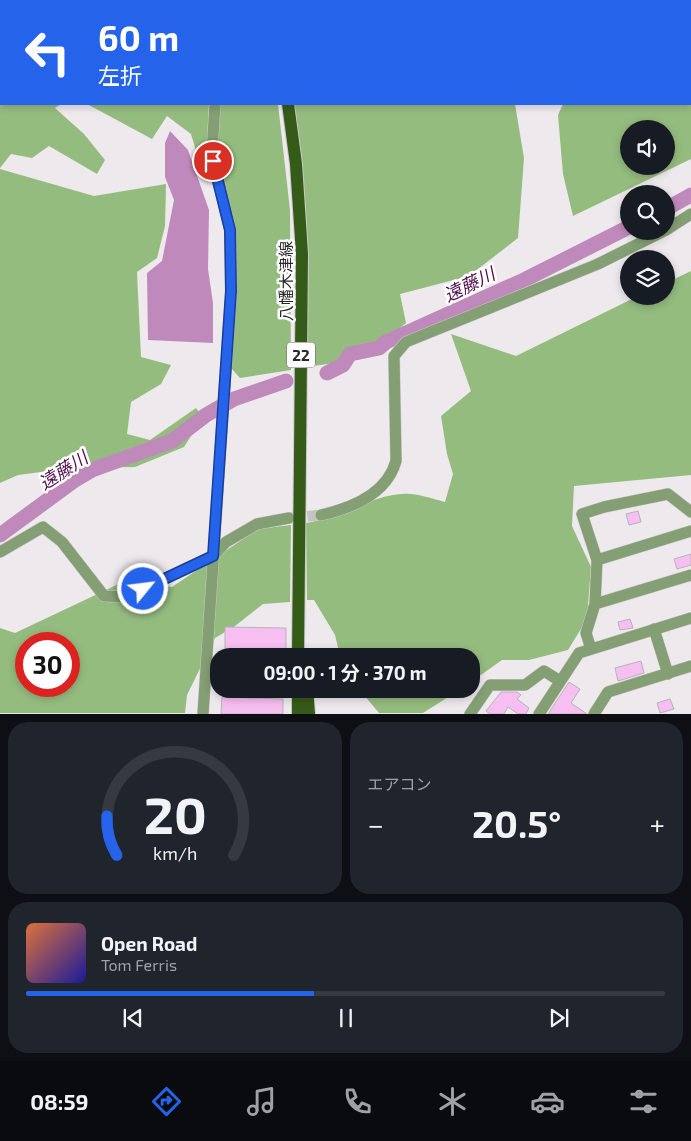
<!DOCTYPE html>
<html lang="ja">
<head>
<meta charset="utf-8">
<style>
  :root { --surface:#171b24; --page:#20242c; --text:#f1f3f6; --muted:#9ea1a6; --line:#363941; --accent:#2563eb }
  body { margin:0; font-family:"Exo 2","Noto Sans JP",sans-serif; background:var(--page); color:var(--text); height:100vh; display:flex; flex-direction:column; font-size:19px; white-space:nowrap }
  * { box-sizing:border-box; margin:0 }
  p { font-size:16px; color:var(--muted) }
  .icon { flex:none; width:28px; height:28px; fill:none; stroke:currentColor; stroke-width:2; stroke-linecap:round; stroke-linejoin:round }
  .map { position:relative; height:714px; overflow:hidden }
  .side { display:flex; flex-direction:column; gap:8px; padding:8px; background:#0d0f14; flex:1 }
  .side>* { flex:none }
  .guide { position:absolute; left:0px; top:0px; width:691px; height:105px; box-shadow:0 2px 8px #0003; background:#2563eb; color:#fff; overflow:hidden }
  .controls { position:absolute; left:620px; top:120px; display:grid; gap:10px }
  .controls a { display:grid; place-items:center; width:55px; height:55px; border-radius:50%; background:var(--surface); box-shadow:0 2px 8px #0003; font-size:25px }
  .speed { position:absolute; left:15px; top:632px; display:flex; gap:10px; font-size:25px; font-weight:700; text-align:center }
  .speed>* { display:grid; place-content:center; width:65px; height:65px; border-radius:50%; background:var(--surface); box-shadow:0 2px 8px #0003; line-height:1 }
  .speed .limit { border:8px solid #d22; background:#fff; color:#111 }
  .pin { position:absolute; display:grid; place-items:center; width:42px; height:42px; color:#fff; margin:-21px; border:2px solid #fff; border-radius:50%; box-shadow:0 1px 5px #0007 }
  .me { position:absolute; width:55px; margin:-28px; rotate:61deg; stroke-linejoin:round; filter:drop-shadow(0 0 4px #0008) }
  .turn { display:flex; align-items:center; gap:18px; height:105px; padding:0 15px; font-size:22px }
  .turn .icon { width:65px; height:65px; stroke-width:2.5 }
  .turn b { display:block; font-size:35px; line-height:42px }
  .big { font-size:38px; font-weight:700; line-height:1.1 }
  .side .tile { flex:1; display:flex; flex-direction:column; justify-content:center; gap:8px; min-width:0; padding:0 18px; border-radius:20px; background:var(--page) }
  .side .dial { align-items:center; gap:0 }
  .dial svg { height:130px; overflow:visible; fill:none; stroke:var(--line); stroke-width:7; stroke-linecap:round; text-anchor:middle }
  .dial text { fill:var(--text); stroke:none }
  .song { display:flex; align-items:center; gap:15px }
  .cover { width:60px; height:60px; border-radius:8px; background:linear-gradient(135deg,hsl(20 70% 55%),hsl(240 70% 35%)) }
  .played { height:5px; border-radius:2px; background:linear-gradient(90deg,var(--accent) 45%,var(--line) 45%) }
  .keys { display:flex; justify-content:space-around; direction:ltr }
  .heat { display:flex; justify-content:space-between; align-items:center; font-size:28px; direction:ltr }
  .side .tiles { flex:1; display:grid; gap:8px; grid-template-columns:1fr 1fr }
  .tile:last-child { grid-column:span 2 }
  .trip { position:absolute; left:210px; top:648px; width:270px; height:50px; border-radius:20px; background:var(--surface); box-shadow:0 2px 8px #0003; font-weight:700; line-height:50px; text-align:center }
  .menu { display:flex; height:80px; justify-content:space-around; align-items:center; background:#090b0e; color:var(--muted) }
  .menu .icon { width:35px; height:35px }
  .menu .selected { color:var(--accent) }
  .menu b { font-size:22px; color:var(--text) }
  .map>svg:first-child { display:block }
  .forest { fill:#95bc7f; fill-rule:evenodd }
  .water { fill:#c089bb }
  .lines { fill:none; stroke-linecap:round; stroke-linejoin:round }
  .river { stroke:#c089bb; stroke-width:15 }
  .building { fill:#f7bef2; stroke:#b7b3b7 }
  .minor-tunnel { stroke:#c7c2c6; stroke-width:11; stroke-dasharray:11 5.5; stroke-linecap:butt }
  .minor-casing { stroke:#cbc6ca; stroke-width:12 }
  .major-casing { stroke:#cbc6ca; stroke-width:14 }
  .minor { stroke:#839f73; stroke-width:11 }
  .major { stroke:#355b18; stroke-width:12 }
  .route-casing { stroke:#184099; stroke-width:12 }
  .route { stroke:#2563eb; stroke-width:9 }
  .labels { text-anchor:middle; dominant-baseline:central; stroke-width:5; stroke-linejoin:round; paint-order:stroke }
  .shield { fill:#fff; stroke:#6a686a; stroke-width:1 }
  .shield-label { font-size:15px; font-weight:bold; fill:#2a282a }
  .street-label { font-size:16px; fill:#2a282a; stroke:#fff }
  .water-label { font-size:18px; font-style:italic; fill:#500e4e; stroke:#fff }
</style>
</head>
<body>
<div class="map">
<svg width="691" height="714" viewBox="0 0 691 714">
  <rect width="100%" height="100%" fill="#eee9ed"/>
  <path class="forest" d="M0 0H196L1 1V104H61L55 108 84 134 105 160 97 174 49 146 32 158 11 154 0 168Z
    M273 0H691V159L573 216 563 174 558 115 563 104H690V1ZM629 129H666V166H629Z
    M87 104H209L207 141 199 161 191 134 167 116 152 139Z
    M220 104H278L290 210 291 370 240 378 230 367 235 230 220 168 216 143Z
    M294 104H515L524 158 518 238 469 276 400 294 406 323 361 359 307 367 306 209Z
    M0 169 94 196 166 184 165 226 157 258 137 272 141 357 171 365 161 384 131 402 127 434 150 440 196 408 203 417 184 447 135 467 71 468 18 475 0 483Z
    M691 271V475L574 486 572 526 591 567 587 619 568 650 529 660H502L471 682V656H340L335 635 314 600H307L306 523C340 519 377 491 411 494 422 495 434 499 445 502L453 474 447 454 441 416 471 391 451 334 516 356 638 296H666V283Z
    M291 525 290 602 263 604 235 626 215 638 187 695 185 713H0V628L15 633 125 581 172 587 258 529ZM26 644H69V686H26Z
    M359 689H461L423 713H379Z"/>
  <path class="water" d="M170 131 188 150 209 210 208 269 213 303V343L148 340 147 273 162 261 174 200 165 177V143Z"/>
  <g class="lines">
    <path class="river" d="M666 209 691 195
      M327 373 343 365 350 354 379 348 386 342 524 280 629 227
      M0 535 75 480 92 470 172 441 206 415 234 399 286 381"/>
  </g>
  <path class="building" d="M638 511 641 522 629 525 626 514Z
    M691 554V565L677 569 674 559Z
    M630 619 633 628 620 630 618 622Z
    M225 627 286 628V656H225Z
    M641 661 644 673 618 681 615 668Z
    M569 682 580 689 571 703 587 714H548Z
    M501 692H517L521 695 517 699 529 708 526 714H518L508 707 504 714H490L486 711Z
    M222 697 283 699V714H221Z
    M670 699 674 709 660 713 657 703Z"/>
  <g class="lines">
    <path class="minor-tunnel" d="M291 518 321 515"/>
    <g class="minor-casing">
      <path id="minor" d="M201 0V1
        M666 230 691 214
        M321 515C352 508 387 494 396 461L394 356 406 342 598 264 664 231
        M0 552 43 527 62 542 104 596 126 597 213 556 226 542 257 524 289 518
        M597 560 691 531
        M595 604 691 575
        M654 629 668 674
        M591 649 586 633 595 604 597 560 582 514 604 507 668 494 691 512
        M203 714 231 291 230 230 212 152 215 104
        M470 714 490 685H525L544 671 560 681
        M539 714 579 653 691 618
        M594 714 608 692 691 666"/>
    </g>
    <g class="major-casing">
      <path id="major" d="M264 0V1
        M288 104 296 164 302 254 298 656
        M307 689 309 714
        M298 714V689"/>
    </g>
    <use href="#minor" class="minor"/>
    <use href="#major" class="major"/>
  </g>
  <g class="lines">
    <g class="route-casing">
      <path id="route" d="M143 589 213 556 231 291 230 230 213 161"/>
    </g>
    <use href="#route" class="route"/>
  </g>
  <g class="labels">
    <rect class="shield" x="287" y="342.5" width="28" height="25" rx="4"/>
    <g class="shield-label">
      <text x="301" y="355">22</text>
    </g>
    <g class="street-label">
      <text transform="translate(285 281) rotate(-90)">八幡木津線</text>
    </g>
    <g class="water-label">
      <text transform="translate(469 284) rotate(-26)">遠藤川</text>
      <text transform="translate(63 470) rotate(-33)">遠藤川</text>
    </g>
  </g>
</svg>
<div class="controls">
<a><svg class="icon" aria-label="sound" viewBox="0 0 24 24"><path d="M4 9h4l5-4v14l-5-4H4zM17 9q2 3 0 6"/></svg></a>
<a><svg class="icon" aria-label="search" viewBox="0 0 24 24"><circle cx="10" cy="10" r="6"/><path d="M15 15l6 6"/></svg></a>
<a><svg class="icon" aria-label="layers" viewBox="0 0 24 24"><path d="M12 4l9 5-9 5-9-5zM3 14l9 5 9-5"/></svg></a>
</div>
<div class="speed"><div class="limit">30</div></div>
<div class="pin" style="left:213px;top:161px;background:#d93025"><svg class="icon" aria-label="arrive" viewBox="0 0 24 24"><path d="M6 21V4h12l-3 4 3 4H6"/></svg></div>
<svg class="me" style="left:143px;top:589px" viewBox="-20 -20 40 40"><circle r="17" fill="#2563eb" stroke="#fff" stroke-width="3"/><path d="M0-11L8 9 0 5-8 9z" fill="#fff"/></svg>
<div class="trip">09:00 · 1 分 · 370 m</div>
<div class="guide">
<div class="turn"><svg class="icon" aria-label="left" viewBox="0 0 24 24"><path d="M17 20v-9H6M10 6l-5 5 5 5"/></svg><div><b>60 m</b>左折</div></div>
</div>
</div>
<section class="side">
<div class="tiles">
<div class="tile dial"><svg viewBox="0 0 100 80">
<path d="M14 69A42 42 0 1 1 86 69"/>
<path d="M14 69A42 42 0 0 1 8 45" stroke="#2563eb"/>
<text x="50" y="56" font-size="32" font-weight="700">20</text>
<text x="50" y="72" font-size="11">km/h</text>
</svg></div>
<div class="tile"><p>エアコン</p>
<div class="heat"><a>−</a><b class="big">20.5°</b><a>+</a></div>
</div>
<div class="tile">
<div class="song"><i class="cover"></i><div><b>Open Road</b><p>Tom Ferris</p></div></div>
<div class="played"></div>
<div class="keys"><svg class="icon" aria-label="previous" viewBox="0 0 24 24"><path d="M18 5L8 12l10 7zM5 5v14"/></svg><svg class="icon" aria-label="pause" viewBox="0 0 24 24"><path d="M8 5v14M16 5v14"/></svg><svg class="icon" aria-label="next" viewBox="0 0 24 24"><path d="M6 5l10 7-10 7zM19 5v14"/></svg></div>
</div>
</div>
</section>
<nav class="menu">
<b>08:59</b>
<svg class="icon selected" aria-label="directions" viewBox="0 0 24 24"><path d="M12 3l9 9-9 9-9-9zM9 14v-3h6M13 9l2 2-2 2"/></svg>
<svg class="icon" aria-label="music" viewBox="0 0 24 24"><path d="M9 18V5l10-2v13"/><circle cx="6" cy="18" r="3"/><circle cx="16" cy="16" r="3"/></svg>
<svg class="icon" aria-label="phone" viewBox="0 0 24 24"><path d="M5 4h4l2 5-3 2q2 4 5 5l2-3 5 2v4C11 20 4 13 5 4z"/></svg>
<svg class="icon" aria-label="climate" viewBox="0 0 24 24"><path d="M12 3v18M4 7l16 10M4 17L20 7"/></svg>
<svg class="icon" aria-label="car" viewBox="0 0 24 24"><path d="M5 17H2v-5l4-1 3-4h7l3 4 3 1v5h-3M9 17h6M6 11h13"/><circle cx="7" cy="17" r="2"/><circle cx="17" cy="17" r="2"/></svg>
<svg class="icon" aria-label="filters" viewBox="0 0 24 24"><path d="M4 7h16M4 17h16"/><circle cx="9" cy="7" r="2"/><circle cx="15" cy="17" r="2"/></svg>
</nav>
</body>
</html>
